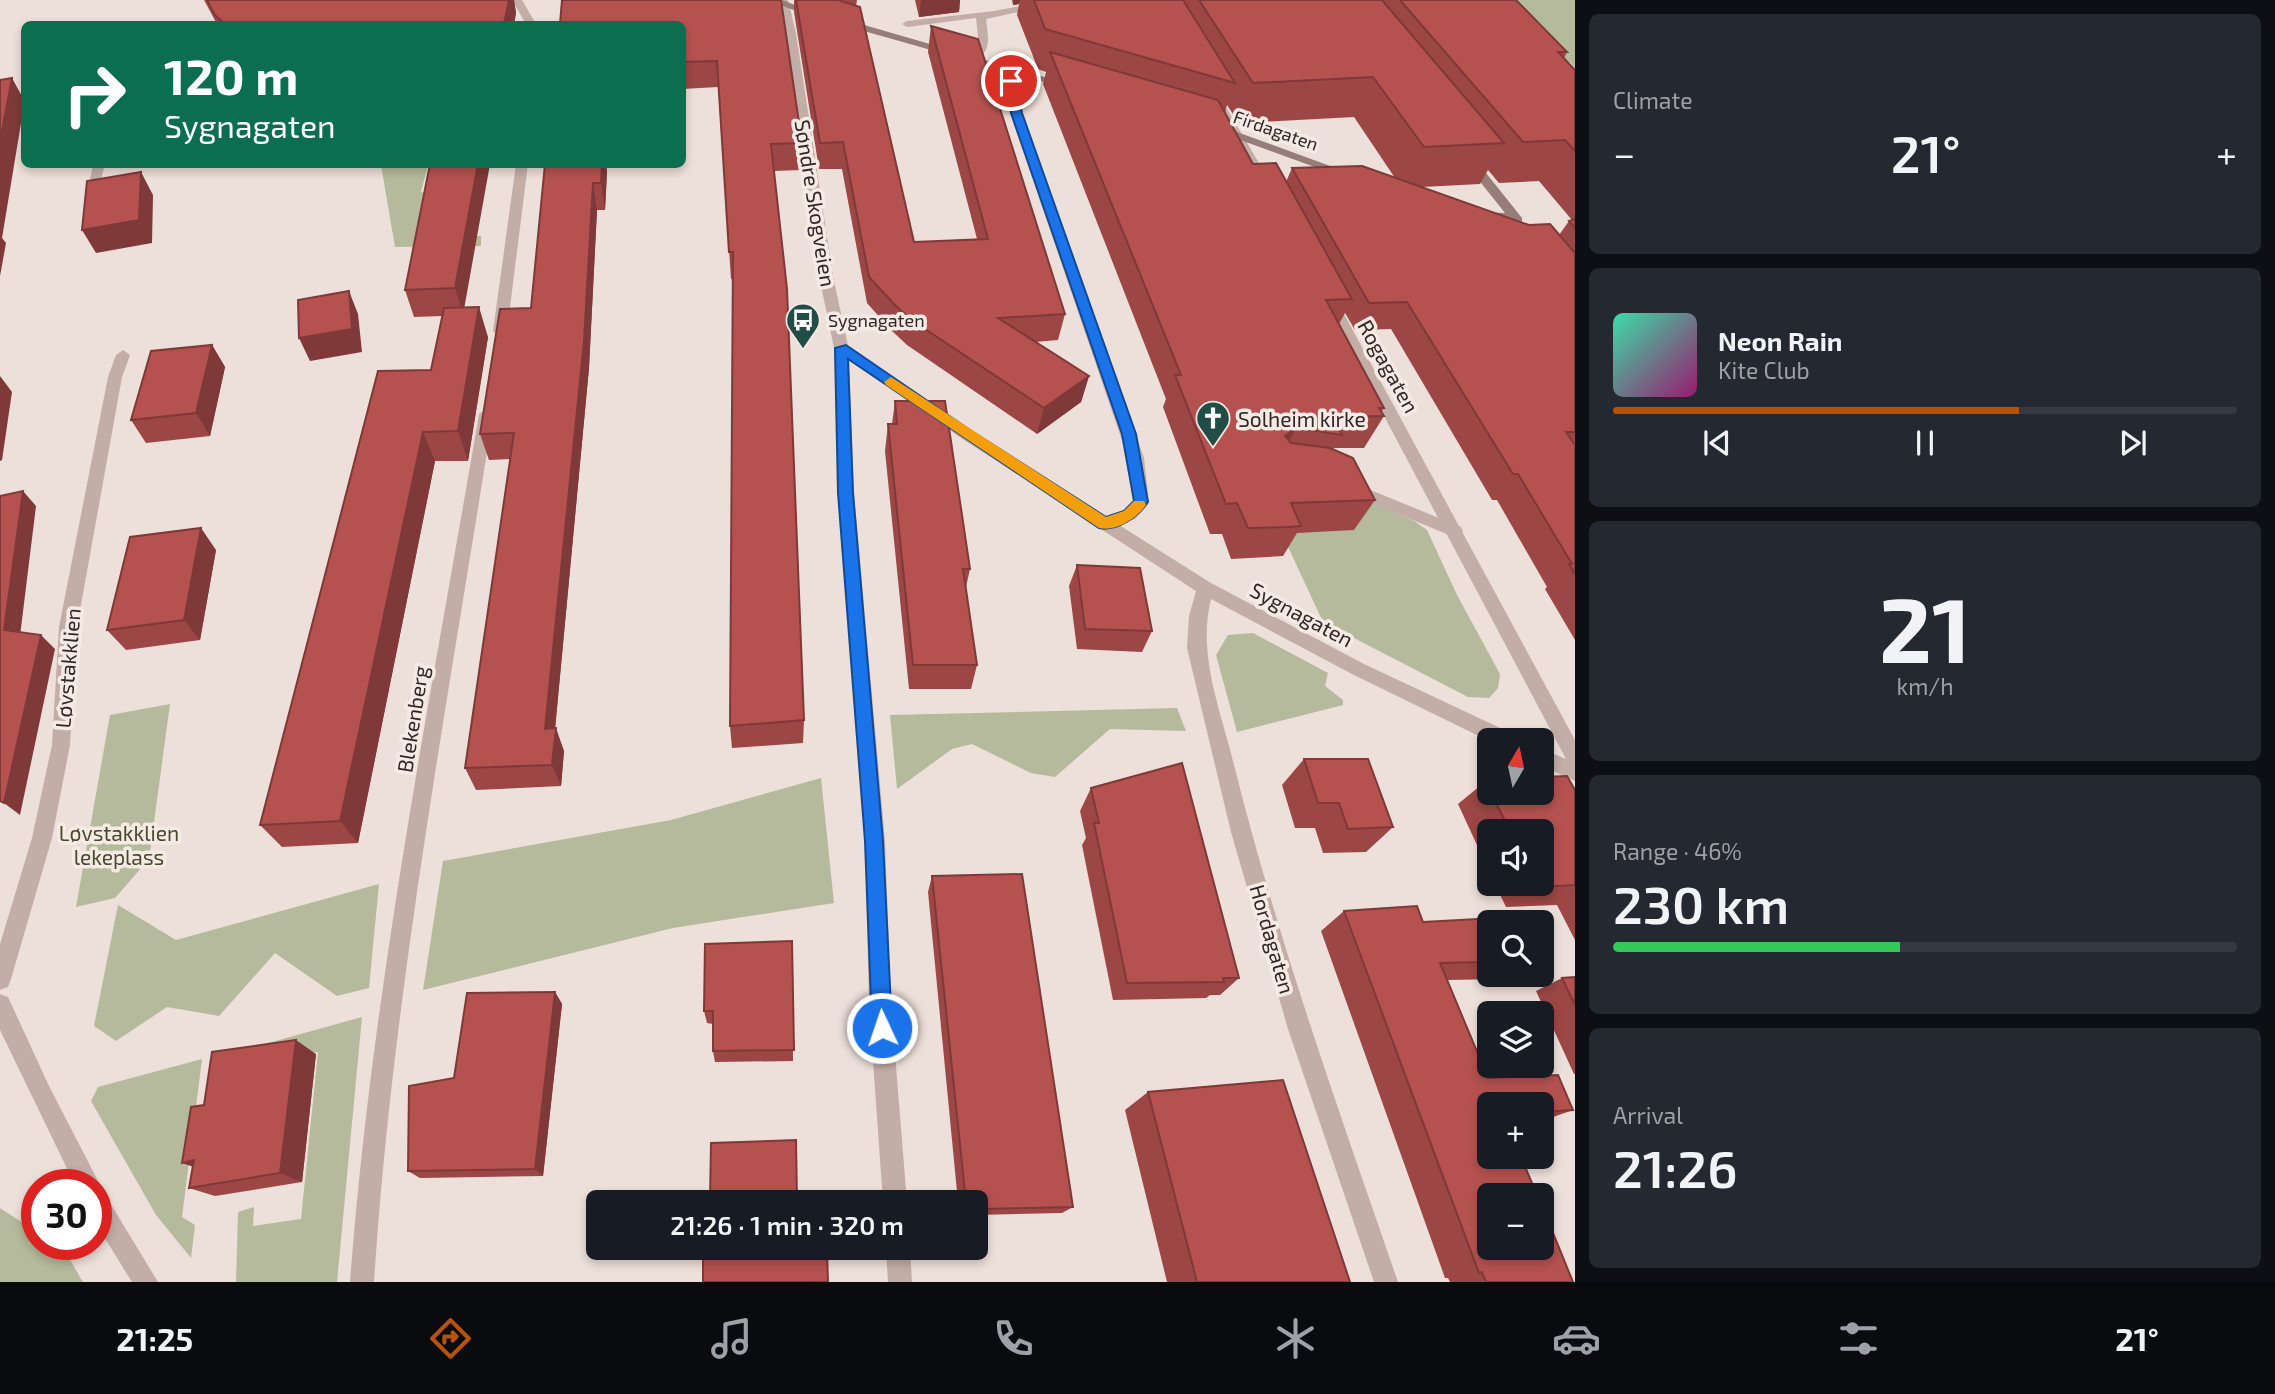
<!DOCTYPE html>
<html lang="en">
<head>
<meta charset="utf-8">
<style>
  :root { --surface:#171b24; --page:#242831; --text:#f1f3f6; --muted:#9ea1a6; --line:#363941; --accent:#b45309 }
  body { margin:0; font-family:"Exo 2",sans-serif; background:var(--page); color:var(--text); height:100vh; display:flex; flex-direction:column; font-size:26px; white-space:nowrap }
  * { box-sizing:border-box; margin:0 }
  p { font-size:23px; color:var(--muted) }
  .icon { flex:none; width:38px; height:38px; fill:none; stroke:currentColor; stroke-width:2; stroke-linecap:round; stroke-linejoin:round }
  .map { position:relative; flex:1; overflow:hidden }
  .panel { display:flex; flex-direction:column; gap:14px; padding:14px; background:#0d0f14; width:700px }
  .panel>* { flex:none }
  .top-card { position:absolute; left:21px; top:21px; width:665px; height:147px; border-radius:10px; box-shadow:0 4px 10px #0003; background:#0b6e4f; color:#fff; overflow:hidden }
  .needle { width:46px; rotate:9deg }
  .fabs { position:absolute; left:1477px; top:728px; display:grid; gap:14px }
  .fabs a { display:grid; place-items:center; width:77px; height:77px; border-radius:10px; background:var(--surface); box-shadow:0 4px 10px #0003; font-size:35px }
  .speed { position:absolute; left:21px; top:1169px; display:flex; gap:14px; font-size:35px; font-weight:700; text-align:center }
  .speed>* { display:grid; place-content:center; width:91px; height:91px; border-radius:50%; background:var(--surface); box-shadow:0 4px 10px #0003; line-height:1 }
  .speed .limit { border:10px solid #d22; background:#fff; color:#111 }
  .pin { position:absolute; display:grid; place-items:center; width:60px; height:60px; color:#fff; margin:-30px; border:4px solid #fff; border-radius:50%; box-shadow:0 2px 7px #0007 }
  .me { position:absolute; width:77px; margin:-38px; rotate:357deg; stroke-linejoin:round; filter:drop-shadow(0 0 5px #0008) }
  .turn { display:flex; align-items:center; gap:24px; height:147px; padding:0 28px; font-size:32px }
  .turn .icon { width:91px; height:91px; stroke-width:2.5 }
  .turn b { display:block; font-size:49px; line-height:60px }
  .big { font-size:52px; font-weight:600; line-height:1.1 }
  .panel .widget { flex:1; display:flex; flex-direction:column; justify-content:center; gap:10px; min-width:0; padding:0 24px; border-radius:10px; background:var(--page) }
  .panel .dial { align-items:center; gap:0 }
  .dial b { font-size:91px; line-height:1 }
  .song { display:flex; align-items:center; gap:21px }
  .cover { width:84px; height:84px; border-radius:10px; background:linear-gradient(135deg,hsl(160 70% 55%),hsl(320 70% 35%)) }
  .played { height:7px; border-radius:4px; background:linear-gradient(90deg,var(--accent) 65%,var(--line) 65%) }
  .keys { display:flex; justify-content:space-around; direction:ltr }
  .heat { display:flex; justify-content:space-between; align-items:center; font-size:38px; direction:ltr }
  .charge { height:10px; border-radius:5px; background:linear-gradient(90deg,#34c759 46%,var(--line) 0) }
  .trip { position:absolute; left:586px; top:1190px; width:402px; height:70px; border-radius:10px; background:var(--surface); box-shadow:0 4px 10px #0003; font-weight:600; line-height:70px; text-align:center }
  .tabs { display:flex; height:112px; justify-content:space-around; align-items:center; background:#090b0e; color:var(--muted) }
  .tabs .icon { width:49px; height:49px }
  .tabs .current { color:var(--accent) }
  .tabs b { font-size:32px; color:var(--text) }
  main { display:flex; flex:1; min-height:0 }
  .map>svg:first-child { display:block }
  .green { fill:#b6ba9c }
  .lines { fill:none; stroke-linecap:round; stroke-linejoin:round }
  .lane { fill:#c3aea7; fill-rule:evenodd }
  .street { fill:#c3aea7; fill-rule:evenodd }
  .secondary { fill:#967d79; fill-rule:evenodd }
  .wall { fill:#9c4745; fill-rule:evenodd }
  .shaded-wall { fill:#7f3938 }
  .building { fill:#b55250; stroke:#7f3938; stroke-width:2 }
  .route { fill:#1a73e8; stroke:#114b97; stroke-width:2 }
  .slow { fill:#f59e0b }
  .labels { text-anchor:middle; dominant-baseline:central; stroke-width:7; stroke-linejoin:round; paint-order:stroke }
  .far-street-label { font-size:18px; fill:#312726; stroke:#f6eae5 }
  .far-poi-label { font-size:18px; fill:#312726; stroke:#f6eae5; text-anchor:start }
  .street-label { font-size:21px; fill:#312726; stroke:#f6eae5 }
  .poi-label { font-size:21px; fill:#312726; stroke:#f6eae5; text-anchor:start }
  .park-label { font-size:21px; fill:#474b2e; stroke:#f6eae5 }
</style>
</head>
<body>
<main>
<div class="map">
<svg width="1575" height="1282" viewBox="0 0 1575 1282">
  <rect width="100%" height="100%" fill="#eddfd9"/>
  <path class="green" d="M1451 0H1575V68L1570 62 1504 65Z
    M381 165H428L421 192 433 194 425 236H481V246L395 247Z
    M1334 484 1414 521 1427 530 1457 595 1500 674 1498 688 1489 698 1468 697 1323 622 1282 534Z
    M1253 633 1328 673 1325 686 1343 700V705L1237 732 1216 655 1228 635Z
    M170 704 149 859 115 898 76 907 110 715Z
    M1177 708 1186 731 1110 729 1055 777 1031 773 972 744 952 749 897 789 890 715Z
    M821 778 834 903 673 928 423 990 443 861 671 820Z
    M379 884 369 988 337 996 275 953 219 1016 167 1007 116 1041 94 1026 118 905 176 940Z
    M362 1017 337 1282H236L238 1212 254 1207 253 1226 301 1219 318 1052 244 1060 243 1050Z
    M202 1059 182 1217 195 1225 191 1258 156 1215 91 1101 98 1087Z
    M0 1208 37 1232V1244C68 1244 68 1258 83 1282H0Z"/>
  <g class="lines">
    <path class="lane" d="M1351 482 1461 527 1463 531 1461 535H1449L1345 492 1343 488Z"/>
    <path class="street" d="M512 0H522L536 24H526Z
      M778 0H788L796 33 833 276 848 346 971 430 1107 517 1123 511 1133 500 1128 458 1010 113 1006 81 1013 69H1021L1022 71 1016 81 1022 113 1144 458 1149 502 1135 519 1119 525 1211 583 1364 664 1513 734 1515 740 1489 741 1352 674 1211 599C1197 655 1221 711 1234 765 1278 941 1339 1111 1398 1282H1374L1288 1029 1231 832 1187 648 1189 616 1196 591 961 438 849 360 854 493 885 841 891 1004 907 1202H883L869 1004 865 841 838 493 834 348 819 276 786 33Z
      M1053 0H1074L986 19C988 37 993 52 973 61L968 58 979 44 976 18 907 27 902 24 907 21 994 11Z
      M1217 107 1227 109 1272 185 1270 188 1260 185 1215 109Z
      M93 164H105L100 183 90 180Z
      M516 164H528L507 331 500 336 493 331Z
      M1330 297 1337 301 1575 740V781L1542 766V749L1566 759 1323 301Z
      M123 350 130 355 122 377 77 627 70 745 52 838 11 979 8 987 0 990V944L32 838 52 745 59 627 108 377 116 355Z
      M486 409 493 414C448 702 393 990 374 1282H350C372 990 430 702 479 414Z
      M0 994 8 997 49 1086 96 1177 100 1185 98 1190 104 1193 158 1282H132L96 1224V1185H75L0 1030Z
      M886 1248H910L912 1282H888Z"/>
    <path class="secondary" d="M767 0H782L821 15 812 17Z
      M839 20H847L1072 85 1062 87 839 24Z
      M1210 125H1218L1355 175 1345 178 1210 129Z
      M1466 158H1474L1522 218V224L1479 218V212L1505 213 1466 164Z"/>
  </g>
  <path class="wall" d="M204 0H514L516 13 514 24H217Z
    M781 0 802 143V170L774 171 804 720 803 743 732 748 730 726 733 279H731L718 87 682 89V24Z
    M794 0H857L856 6 914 242 977 239 928 52 931 26 1065 314 1058 340 1035 342 1089 376 1081 402 1037 434 907 345 891 330 867 303 842 169H819L794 12Z
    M915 0H960L959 12 919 17Z
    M1012 0H1516L1567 52 1564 58 1575 70V640L1545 589 1547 587 1497 500H1492L1391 329 1355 330 1345 313 1339 324 1384 408 1381 412 1384 416 1364 448H1334L1333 450 1375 500 1354 530 1297 533 1283 556 1231 559 1222 534H1210L1163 407 1166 399 1043 84 1046 72 1038 69 1017 15 1019 4 1013 5ZM1227 105 1239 123 1354 117 1395 178 1292 168 1286 182 1253 164 1225 113ZM1488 170 1499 183 1539 181 1572 220 1569 221 1559 235 1529 225 1422 187 1480 184Z
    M430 164 464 307 488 337 468 461H435L358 843 282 847 260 825 431 370 442 316 414 317 405 290Z
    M545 164H606L607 172 605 210H597L589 368 555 728 564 751 561 786 476 790 465 768 510 459 489 460 480 434 531 308Z
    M212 345 225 367 210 436 146 443 131 420Z
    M895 401 970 569 966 587 977 665 971 689H909L885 451 888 424H892Z
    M216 550 200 640 126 650 107 630Z
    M1077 565 1152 631 1142 652 1077 649 1069 586Z
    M1304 759 1393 827 1366 852 1323 853 1315 828H1295L1282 785Z
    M1489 780V793H1542L1575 790V940L1557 905 1506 907 1495 884H1542V831H1489V871L1458 804 1486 781Z
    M1091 788 1239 978 1220 995H1210L1206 998 1113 1000 1082 845 1086 838 1080 811Z
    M932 876 1073 1207 1062 1213 976 1215V1202H958L928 892Z
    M1344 911 1423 922H1489V975H1510L1502 979 1447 980 1488 1078 1573 1110 1542 1121V1104H1489L1573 1282H1450L1448 1278H1445L1321 931Z
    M792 941 793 1061 715 1062 713 1051V1024L707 1023 704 1011Z
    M1575 977V1074H1574L1536 991 1562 978Z
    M555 992 562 1004 543 1176 420 1178 408 1171 454 1078Z
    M316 1054 302 1182 215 1196 189 1188 204 1105Z
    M1148 1092 1350 1282H1167L1125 1110Z"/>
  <path class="shaded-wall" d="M509 0H514L516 13 514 24H504Z
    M921 0H960L959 12 919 17Z
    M1014 0H1020L1019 4 1013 5Z
    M12 78 24 100V105L2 238 6 243 0 276V142Z
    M478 164H490L463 315 455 288Z
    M602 164H606L607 172 605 210 601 183Z
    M141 172 153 195 152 243 96 253 82 230Z
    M593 183 597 210 589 368 553 751 545 729Z
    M349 291 358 314 362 352 310 361 299 338Z
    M479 307 488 337 468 461 458 431Z
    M212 345 225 367 210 436 196 413Z
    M0 376 12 392 2 460 0 461Z
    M1089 376 1081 402 1037 434 1044 408Z
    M1296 428 1279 459 1285 436Z
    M423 432 435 461 358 843 340 821Z
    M23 491 36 506 19 644 4 630Z
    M201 528 216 550 200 640 184 620Z
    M41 635 55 649 20 815 4 803Z
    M556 728 564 751 561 786 552 765Z
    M555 992 562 1004 543 1176 535 1169Z
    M296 1040 316 1054 302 1182 280 1173Z
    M194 1160 208 1172 182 1163Z"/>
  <path class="building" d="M207 0H509L504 24H225L215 15Z
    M562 0H781L802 143 771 144 787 289 804 720 730 726 733 252H729L717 61 682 62V24H560Z
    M796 0H838L860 7 914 242 988 239 931 26 978 39 1065 314 998 318 1089 376 1044 408 910 319 894 304 869 277 843 142 820 143Z
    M1034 0H1183L1235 83 1045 29Z
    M1199 0H1382L1504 143 1424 147 1373 77 1253 83Z
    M1400 0H1516L1567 52H1558L1575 70V151L1565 140 1523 142Z
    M1050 52 1218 100 1253 164 1276 163 1352 299 1326 300 1384 408H1379L1384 416 1332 417 1342 435 1296 428 1285 436 1291 443 1330 448 1353 458 1375 500 1291 503 1301 526 1287 527 1248 528 1237 503 1226 504 1175 375H1181Z
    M12 78 0 142V80Z
    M430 164H478L455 288 405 290Z
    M545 164H602L601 183H593L584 341 545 729 556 728 552 765 465 768 514 433 480 434 500 309 531 308Z
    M1362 166 1529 225 1550 224 1575 253V432H1566L1575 445V574L1569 564H1572L1518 474H1513L1407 302 1369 303 1292 168Z
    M141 172 139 220 82 230 87 181Z
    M1575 219V228L1569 221Z
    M349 291 352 329 299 338 298 300Z
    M479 307 458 431 423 432 340 821 260 825 378 371 431 370 444 308Z
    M212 345 196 413 131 420 151 351Z
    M895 401H945L970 569H963L977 665H913L888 424H897Z
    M23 491 4 630 41 635 4 803 0 801V496Z
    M201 528 184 620 107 630 130 537Z
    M1077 565 1140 568 1152 631 1085 629Z
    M1304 759H1368L1393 827 1348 829 1339 803H1318Z
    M1182 763 1239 978H1223L1224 982 1127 983 1094 823H1099L1091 788Z
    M1567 776 1575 790V885L1537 887 1536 884H1542V831H1510L1491 793H1542V777Z
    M1022 874 1073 1207 976 1209V1202H966L932 876Z
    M1417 906 1423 922 1514 917 1516 922H1489V962L1440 963 1488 1078 1558 1075 1573 1110 1542 1112V1104H1489V1157H1521L1537 1195H1489V1248H1542V1206L1573 1282H1486L1482 1272 1479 1273 1344 911Z
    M792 941 794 1050 713 1051V1011H704L705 944Z
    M1575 977V1005L1562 978Z
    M555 992 535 1169 408 1171 409 1086 454 1078 467 993Z
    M296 1040 280 1173 189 1188 194 1160 182 1163 191 1107 204 1105 212 1052Z
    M1283 1080 1350 1282H1197L1148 1092Z
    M796 1140 797 1202H710L711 1143Z
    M709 1248H799V1251H827L828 1282H703V1249Z"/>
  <path class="route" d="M1011 78 1016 81 1022 113 1136 434 1148 502C1139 516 1117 532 1099 528L848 359 853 493 883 841 892 1028 889 1036 882 1038 875 1036 872 1028 865 841 838 493 835 348 846 345 970 430 1106 517 1124 511 1134 501 1122 434 1011 113 1006 81Z"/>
  <path class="slow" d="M891 377 1106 517 1124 511 1134 501H1144L1146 505C1137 518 1116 532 1099 528L886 385 884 382Z"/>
  <defs>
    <g id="bus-pin" transform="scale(1.75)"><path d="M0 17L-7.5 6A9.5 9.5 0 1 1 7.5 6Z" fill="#224c46" stroke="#f6eae5"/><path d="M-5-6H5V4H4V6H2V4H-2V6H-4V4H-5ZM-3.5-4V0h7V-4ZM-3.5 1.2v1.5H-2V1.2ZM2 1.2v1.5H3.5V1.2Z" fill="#fff"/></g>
    <g id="church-pin" transform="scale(1.75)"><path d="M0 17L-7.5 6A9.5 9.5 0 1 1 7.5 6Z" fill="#224c46" stroke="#f6eae5"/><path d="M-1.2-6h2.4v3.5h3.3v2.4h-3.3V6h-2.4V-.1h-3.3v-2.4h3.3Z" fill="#fff"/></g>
  </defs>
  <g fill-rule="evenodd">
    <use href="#bus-pin" x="803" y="320"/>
    <use href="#church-pin" x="1213" y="418"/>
  </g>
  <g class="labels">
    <g class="far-street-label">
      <text transform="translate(1276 130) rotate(19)">Firdagaten</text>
    </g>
    <g class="far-poi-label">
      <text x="828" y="320">Sygnagaten</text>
    </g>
    <g class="street-label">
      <text transform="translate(816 203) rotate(81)">Søndre Skogveien</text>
      <text transform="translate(1389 366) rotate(61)">Rogagaten</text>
      <text transform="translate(1302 614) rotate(28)">Sygnagaten</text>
      <text transform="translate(67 668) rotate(-85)">Løvstakklien</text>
      <text transform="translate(412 719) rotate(-81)">Blekenberg</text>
      <text transform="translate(1273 939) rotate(74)">Hordagaten</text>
    </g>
    <g class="poi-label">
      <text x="1238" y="418">Solheim kirke</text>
    </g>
    <g class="park-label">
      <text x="119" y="832">Løvstakklien<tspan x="119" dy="24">lekeplass</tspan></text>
    </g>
  </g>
</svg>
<div class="fabs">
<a><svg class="needle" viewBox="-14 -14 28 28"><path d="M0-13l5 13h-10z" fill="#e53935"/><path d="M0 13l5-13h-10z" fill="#9ea1a6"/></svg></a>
<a><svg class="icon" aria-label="sound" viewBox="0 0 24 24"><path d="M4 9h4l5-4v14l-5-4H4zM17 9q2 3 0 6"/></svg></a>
<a><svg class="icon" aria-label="search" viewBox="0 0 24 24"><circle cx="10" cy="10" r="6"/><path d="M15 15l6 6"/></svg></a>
<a><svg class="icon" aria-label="layers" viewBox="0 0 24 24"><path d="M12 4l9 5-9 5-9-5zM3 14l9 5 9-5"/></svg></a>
<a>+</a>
<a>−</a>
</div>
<div class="speed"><div class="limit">30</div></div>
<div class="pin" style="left:1011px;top:81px;background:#d93025"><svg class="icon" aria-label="arrive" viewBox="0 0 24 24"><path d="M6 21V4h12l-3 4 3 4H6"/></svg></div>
<svg class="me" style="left:882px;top:1028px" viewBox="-20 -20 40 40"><circle r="17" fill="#1a73e8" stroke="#fff" stroke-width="3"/><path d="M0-11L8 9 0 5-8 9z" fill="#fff"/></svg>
<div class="trip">21:26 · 1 min · 320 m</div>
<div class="top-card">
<div class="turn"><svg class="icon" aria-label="right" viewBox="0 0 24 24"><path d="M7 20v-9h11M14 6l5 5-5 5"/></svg><div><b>120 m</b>Sygnagaten</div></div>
</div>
</div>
<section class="panel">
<div class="widget"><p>Climate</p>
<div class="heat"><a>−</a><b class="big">21°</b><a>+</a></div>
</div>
<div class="widget">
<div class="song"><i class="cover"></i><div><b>Neon Rain</b><p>Kite Club</p></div></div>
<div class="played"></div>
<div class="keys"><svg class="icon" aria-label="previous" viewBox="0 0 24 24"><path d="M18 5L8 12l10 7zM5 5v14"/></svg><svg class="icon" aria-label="pause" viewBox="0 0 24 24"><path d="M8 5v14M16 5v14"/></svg><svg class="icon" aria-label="next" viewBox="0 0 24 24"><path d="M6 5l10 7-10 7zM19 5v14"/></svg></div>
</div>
<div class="widget dial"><b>21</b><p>km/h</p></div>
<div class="widget"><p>Range · 46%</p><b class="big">230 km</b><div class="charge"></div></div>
<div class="widget"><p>Arrival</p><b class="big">21:26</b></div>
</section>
</main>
<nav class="tabs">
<b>21:25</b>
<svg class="icon current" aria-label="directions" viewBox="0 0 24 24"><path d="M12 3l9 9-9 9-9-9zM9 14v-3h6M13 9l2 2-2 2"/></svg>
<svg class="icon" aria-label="music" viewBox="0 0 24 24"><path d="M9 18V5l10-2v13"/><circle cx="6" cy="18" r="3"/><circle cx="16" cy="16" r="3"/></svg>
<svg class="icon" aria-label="phone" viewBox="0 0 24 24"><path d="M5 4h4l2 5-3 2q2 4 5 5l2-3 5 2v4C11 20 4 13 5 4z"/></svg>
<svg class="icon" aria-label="climate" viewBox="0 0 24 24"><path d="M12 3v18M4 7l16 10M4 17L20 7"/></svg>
<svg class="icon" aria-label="car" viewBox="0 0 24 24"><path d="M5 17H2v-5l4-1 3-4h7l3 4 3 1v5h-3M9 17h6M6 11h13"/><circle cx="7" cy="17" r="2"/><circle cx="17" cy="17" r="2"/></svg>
<svg class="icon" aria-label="filters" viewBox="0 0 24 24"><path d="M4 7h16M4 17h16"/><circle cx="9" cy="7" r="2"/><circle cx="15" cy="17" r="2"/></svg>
<b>21°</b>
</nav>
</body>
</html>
